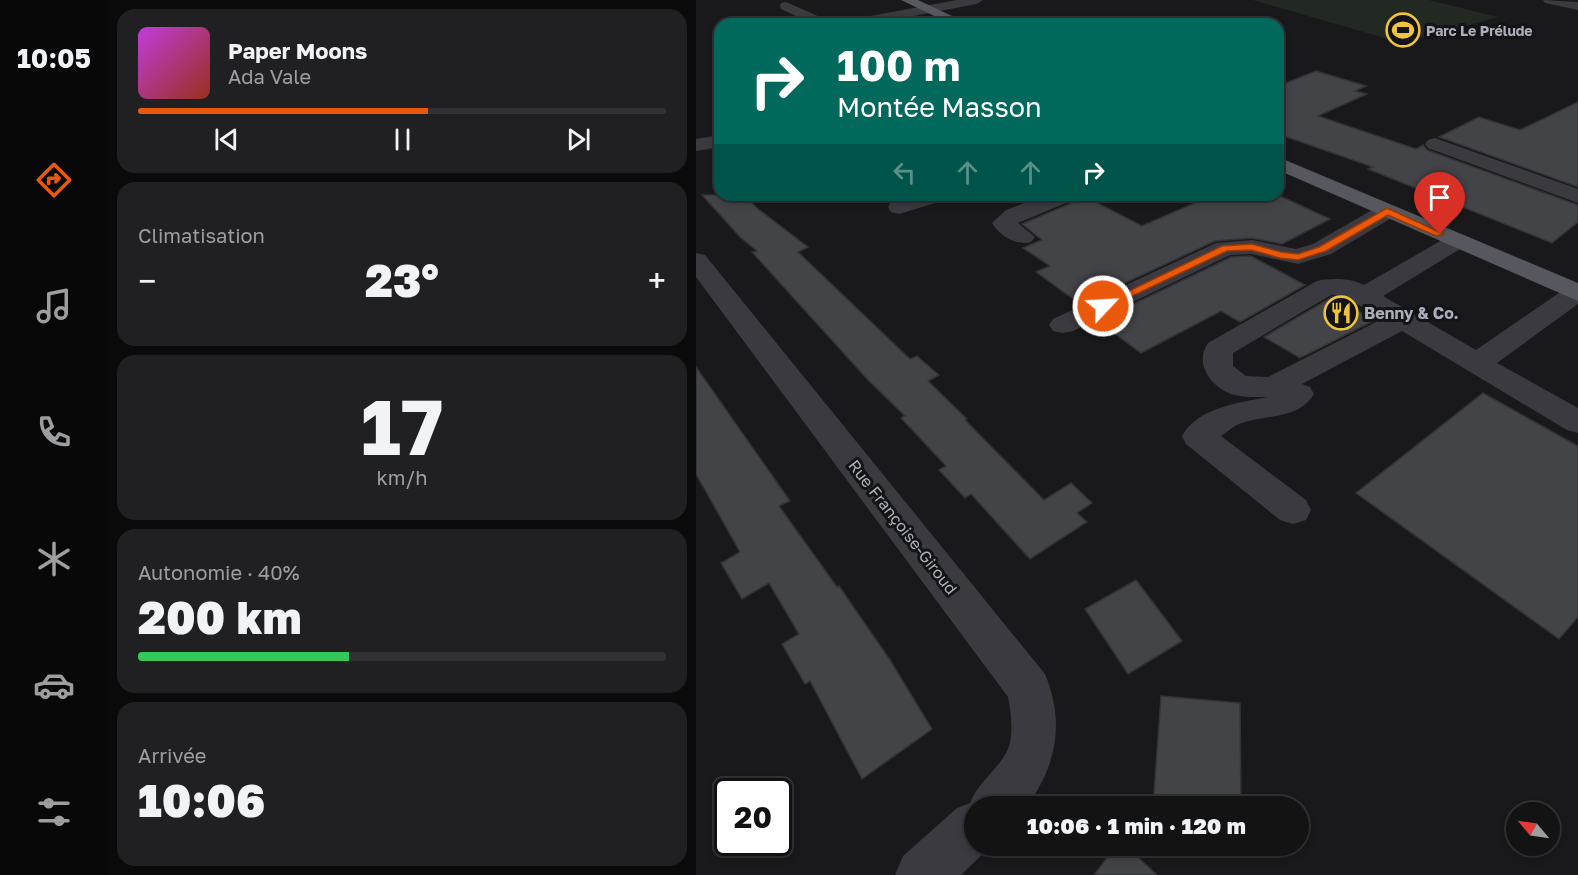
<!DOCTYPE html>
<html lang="fr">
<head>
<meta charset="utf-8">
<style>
  :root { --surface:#131314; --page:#202022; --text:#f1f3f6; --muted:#9d9ea0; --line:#323234; --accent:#ea580c }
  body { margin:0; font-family:"Golos Text",sans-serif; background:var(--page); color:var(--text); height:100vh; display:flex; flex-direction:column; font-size:22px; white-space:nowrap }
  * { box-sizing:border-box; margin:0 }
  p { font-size:20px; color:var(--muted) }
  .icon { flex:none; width:33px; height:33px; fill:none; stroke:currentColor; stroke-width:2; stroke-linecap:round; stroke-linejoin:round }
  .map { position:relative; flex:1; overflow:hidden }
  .details { display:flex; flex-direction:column; gap:9px; padding:9px; background:#0a0a0b; width:588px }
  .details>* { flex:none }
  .hud { position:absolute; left:18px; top:18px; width:570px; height:183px; border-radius:18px; box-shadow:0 3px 9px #0003,0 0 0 2px var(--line); background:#00695c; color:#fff; overflow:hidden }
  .needle { width:39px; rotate:299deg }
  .fabs { position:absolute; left:810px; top:802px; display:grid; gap:12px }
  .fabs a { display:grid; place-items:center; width:54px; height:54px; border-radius:50%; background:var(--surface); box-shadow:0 3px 9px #0003,0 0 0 2px var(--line); font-size:30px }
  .speed { position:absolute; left:18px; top:778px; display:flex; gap:12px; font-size:30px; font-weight:700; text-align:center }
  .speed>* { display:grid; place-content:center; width:78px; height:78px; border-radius:50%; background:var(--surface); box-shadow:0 3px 9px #0003,0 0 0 2px var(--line); line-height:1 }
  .speed .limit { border:3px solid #111; border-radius:9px; background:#fff; color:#111 }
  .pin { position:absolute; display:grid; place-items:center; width:51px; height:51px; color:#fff; margin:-62px -26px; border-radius:50% 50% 50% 0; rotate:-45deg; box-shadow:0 0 6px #0007 }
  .pin .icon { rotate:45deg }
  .me { position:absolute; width:66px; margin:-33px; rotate:65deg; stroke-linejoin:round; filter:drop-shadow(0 0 4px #0008) }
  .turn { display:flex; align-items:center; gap:21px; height:126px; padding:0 24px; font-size:27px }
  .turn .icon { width:78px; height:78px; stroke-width:2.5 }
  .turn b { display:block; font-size:42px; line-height:51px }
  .lanes { display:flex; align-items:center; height:57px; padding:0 24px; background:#0003; justify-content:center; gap:30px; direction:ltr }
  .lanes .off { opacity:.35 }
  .big { font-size:45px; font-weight:800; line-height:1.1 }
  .details .tile { flex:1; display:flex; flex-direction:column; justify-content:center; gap:9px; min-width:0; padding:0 21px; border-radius:18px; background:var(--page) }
  .details .dial { align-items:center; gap:0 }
  .dial b { font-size:78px; line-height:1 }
  .song { display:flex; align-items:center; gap:18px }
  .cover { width:72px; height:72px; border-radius:9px; background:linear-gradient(135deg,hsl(290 70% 55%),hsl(10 70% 35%)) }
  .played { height:6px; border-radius:3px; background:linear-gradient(90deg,var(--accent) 55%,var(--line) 55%) }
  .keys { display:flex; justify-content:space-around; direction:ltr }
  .heat { display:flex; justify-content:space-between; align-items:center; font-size:33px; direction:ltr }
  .charge { height:9px; border-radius:4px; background:linear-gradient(90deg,#34c759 40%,var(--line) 0) }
  .trip { position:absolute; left:268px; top:796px; width:345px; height:60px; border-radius:30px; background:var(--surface); box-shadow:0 3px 9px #0003,0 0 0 2px var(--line); font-weight:800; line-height:60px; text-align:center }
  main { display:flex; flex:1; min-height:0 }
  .dock { display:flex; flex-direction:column; width:108px; justify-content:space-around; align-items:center; background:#080808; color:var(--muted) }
  .dock .icon { width:42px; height:42px }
  .dock .active { color:var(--accent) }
  .dock b { font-size:27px; color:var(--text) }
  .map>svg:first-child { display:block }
  .green { fill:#212922 }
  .building { fill:#434448; stroke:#333337; stroke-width:1.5 }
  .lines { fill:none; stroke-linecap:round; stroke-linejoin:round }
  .minor { fill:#3a3a40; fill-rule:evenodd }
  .major { fill:#56575f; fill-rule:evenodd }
  .route { fill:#ea580c; stroke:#983908; stroke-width:1.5 }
  .labels { text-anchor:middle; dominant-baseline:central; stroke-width:6; stroke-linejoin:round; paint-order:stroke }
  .far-poi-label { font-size:14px; font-weight:bold; fill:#abafba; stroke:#141416; text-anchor:start }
  .poi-label { font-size:16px; font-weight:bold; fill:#abafba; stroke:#141416; text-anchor:start }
  .street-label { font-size:16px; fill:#abafba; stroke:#141416 }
</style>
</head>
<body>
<main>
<nav class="dock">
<b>10:05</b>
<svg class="icon active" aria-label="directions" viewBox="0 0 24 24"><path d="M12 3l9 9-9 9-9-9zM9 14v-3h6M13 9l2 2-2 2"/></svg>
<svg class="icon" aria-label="music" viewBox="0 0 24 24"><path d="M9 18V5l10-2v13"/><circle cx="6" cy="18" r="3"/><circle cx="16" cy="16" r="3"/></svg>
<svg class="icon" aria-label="phone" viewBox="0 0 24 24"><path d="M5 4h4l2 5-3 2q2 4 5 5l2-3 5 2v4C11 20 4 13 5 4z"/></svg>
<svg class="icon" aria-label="climate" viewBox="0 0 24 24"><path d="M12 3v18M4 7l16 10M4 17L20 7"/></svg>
<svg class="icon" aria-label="car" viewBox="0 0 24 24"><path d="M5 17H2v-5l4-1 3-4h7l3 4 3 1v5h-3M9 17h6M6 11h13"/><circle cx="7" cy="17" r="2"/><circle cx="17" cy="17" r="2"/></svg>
<svg class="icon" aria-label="filters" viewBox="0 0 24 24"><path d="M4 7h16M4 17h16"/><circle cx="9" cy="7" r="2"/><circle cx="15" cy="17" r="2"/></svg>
</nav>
<section class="details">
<div class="tile">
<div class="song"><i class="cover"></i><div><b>Paper Moons</b><p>Ada Vale</p></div></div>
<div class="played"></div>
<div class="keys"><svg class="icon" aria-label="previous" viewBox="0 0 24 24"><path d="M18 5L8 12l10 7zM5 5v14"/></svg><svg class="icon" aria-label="pause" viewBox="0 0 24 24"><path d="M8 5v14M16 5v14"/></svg><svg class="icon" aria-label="next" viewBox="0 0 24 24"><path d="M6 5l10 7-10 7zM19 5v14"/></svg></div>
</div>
<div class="tile"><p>Climatisation</p>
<div class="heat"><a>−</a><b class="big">23°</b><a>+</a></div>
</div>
<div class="tile dial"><b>17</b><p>km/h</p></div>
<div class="tile"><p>Autonomie · 40%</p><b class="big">200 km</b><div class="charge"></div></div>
<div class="tile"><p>Arrivée</p><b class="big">10:06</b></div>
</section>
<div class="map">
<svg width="882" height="875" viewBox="0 0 882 875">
  <rect width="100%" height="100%" fill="#19191b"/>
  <path class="green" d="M557 0H733L802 17 706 43Z"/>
  <path class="building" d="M620 71 670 86 659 91 671 94 622 116 720 149 727 145 731 150 882 205V222L856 243 672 169 677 167 582 134V86Z
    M882 102V187L743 137 783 117 824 130Z
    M6 195H48L62 209 112 247 102 252 214 359 221 356 243 375 232 381 271 419 269 420 348 500 375 483 396 503 381 513 391 522 334 559 275 494 269 498 243 470 250 466 205 418 209 416 172 380 56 252 61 251 44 237Z
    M386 195 446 226 517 195H582L634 219 586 244 556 238 519 241 384 304 340 272 354 266 327 248 346 240 326 224 378 202Z
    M555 256 609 285 544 322 525 311 445 353 402 321 535 257Z
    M636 297 679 320 604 358 568 337Z
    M0 367 94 501 83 506 141 587 143 586 194 660 236 729 166 779 114 681 109 684 86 644 103 634 73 583 46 599 25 563 44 552 0 474Z
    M787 393 882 446V617L863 639 660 493Z
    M440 580 486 641 432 674 389 609Z
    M465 696 544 703 545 807H457Z
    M420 846H430L461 875H398Z"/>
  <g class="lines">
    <path class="minor" d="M261 0H287L281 4 175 24H146L153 20Z
      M847 0 882 2V10L849 3Z
      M90 2 133 21 135 24H117L85 9 84 6 85 3Z
      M24 135V147L0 151V139Z
      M739 138 882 189V203L732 148 729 144 732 140Z
      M219 195H252L249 200 203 214 195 212 192 207 195 202Z
      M349 195H380L377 200 322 223 339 237 335 242C320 246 304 236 296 223L310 210Z
      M691 204 699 206 702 211 699 216 635 254 602 264 555 254 534 255 377 331 367 333 357 331 353 325 357 319 520 243 556 240 600 249 617 244 683 206Z
      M761 234 769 236 773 241 769 246 687 296 780 350 873 286 882 284V304L801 363 882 408V433L871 430 706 331 606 384 614 387 618 394C601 422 566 413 541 425 535 428 530 433 525 436L610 500 615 510 610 520 597 524 584 520 490 444 486 436C502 407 543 403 572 397 560 397 547 398 535 394 514 386 498 363 512 343L621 281C635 278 655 278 668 285L753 236ZM635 295 648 296 686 319 572 377 550 376 537 366V353Z
      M0 253 9 255 349 674C369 722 361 766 330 807H279V846H295L265 875H199L207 856 261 808 274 803C282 782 303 769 312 749 318 734 315 713 312 697L0 277Z"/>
    <path class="major" d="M205 0H222L273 24H255Z
      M582 157 882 283V301L582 170Z"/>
  </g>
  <path class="route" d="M691 208 748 234 740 236 692 215 630 251 602 260 584 258 555 250 531 251 411 308 407 309 402 306 526 246 556 244 585 252 602 254 623 247Z"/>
  <defs>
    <g id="stadium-ring" transform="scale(1.725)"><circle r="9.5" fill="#141416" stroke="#eec33e" stroke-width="1.5"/><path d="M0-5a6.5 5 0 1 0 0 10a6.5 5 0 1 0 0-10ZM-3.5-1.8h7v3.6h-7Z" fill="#eec33e"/></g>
    <g id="restaurant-ring" transform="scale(1.725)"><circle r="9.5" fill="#141416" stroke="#eec33e" stroke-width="1.5"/><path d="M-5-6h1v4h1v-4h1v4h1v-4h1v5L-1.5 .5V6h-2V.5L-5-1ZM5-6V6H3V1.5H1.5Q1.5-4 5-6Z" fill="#eec33e"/></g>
  </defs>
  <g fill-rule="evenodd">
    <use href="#stadium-ring" x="707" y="30"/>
    <use href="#restaurant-ring" x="645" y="313"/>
  </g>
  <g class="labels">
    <g class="far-poi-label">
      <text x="730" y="30">Parc Le Prélude</text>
    </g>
    <g class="poi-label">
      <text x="668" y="313">Benny &amp; Co.</text>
    </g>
    <g class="street-label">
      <text transform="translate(207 527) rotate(52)">Rue Françoise-Giroud</text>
    </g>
  </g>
</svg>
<div class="fabs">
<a><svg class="needle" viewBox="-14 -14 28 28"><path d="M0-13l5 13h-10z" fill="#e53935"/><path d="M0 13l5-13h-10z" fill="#9d9ea0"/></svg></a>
</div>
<div class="speed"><div class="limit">20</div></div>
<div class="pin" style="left:744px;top:234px;background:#d93025"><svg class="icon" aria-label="arrive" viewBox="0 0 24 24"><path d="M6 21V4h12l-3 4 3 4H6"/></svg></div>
<svg class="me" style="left:407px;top:306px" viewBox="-20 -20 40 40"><circle r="17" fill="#ea580c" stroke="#fff" stroke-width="3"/><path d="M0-11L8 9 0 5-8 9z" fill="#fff"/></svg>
<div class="trip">10:06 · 1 min · 120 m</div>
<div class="hud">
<div class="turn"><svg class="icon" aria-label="right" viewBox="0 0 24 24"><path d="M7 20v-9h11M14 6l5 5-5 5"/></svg><div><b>100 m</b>Montée Masson</div></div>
<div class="lanes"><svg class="icon off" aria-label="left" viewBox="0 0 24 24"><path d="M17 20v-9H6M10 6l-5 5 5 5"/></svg><svg class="icon off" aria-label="ahead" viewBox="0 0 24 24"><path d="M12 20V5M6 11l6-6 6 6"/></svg><svg class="icon off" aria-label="ahead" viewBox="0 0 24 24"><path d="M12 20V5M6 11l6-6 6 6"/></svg><svg class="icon" aria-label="right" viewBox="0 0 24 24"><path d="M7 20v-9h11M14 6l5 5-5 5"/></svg></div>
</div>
</div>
</main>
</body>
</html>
